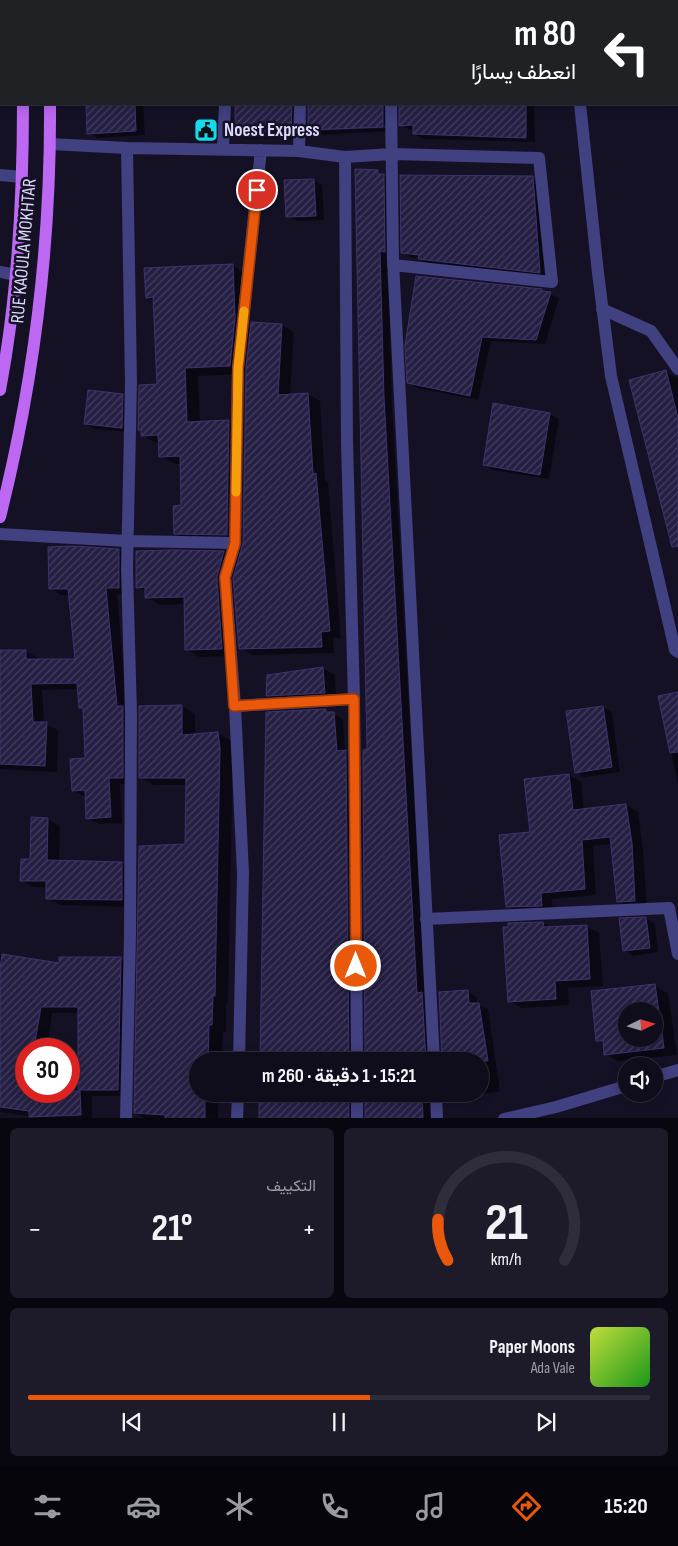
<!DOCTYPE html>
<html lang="ar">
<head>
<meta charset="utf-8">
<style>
  :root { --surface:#0f0d1c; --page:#1d1b29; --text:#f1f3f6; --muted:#9b9ca3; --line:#2f2d3b; --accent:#ea580c }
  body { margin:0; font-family:"Sofia Sans Condensed",Vazirmatn,sans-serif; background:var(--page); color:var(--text); direction:rtl; height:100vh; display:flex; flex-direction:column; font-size:19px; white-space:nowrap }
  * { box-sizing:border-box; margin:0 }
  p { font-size:16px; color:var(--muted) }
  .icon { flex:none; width:28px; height:28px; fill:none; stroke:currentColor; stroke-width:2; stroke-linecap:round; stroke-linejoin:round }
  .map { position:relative; height:1118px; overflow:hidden; direction:ltr }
  .side { display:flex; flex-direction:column; gap:10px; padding:10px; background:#08070f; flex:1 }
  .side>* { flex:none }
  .top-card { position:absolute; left:0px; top:0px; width:679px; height:105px; box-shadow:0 2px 12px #0003,0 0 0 1px var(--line); direction:rtl; background:#202124; color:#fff; overflow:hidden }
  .needle { width:32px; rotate:85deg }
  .controls { position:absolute; left:618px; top:1002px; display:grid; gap:10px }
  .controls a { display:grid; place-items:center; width:45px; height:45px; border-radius:50%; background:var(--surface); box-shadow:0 2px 12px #0003,0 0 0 1px var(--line); font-size:25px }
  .speed { position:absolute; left:15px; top:1038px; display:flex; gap:10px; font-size:25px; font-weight:700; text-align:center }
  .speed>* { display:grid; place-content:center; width:65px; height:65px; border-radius:50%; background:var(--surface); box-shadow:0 2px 12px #0003,0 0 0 1px var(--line); line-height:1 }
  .speed .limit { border:8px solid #d22; background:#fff; color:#111 }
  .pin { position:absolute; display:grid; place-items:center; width:42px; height:42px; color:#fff; margin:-21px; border:2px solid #fff; border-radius:50%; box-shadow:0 1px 5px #0007 }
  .me { position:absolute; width:55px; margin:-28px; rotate:0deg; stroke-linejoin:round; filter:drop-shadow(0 0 4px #0008) }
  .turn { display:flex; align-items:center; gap:18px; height:105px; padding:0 20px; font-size:22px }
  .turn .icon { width:65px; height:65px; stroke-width:2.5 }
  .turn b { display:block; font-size:35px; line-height:42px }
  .big { font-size:38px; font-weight:700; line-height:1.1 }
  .side .card { flex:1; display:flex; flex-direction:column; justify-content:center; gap:8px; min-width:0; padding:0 18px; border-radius:8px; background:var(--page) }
  .side .dial { align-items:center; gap:0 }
  .dial svg { height:130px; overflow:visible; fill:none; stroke:var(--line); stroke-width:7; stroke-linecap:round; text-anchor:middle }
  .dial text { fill:var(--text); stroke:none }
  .song { display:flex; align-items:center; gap:15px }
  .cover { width:60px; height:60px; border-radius:8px; background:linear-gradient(135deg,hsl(70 70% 55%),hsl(120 70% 35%)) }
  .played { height:5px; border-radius:2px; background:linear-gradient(90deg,var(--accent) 55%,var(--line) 55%) }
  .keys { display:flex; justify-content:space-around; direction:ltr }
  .heat { display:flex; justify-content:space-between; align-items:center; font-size:28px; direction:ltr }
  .side .tiles { flex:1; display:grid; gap:10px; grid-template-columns:1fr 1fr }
  .card:last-child { grid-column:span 2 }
  .trip { position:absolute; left:189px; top:1052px; width:300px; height:50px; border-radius:25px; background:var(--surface); box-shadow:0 2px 12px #0003,0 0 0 1px var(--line); font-weight:700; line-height:50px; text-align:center; direction:rtl }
  .menu { display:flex; height:80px; justify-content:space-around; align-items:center; background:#06050b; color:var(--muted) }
  .menu .icon { width:35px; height:35px }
  .menu .current { color:var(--accent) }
  .menu b { font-size:22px; color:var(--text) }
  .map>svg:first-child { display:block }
  .shadow { fill:#0007; fill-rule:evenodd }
  .building { fill:url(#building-hatch); stroke:#3d336e; fill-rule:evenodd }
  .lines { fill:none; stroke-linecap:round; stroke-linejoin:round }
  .minor { stroke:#414080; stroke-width:12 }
  .major { stroke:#bc68f3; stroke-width:12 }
  .route-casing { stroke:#983908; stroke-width:12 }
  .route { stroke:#ea580c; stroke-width:9 }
  .slow { stroke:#f59e0b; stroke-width:9 }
  .labels { text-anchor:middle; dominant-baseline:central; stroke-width:5; stroke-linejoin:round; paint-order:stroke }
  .poi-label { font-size:19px; font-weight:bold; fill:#dbd8fc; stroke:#141125; text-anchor:start }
  .street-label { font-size:19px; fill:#dbd8fc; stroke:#141125 }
</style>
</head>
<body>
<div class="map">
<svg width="678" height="1119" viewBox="0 0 678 1119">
  <defs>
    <pattern id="building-hatch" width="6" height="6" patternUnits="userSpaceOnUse" patternTransform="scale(1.25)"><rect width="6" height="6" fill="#251f44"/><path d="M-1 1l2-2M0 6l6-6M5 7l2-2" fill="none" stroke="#443f60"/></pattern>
  </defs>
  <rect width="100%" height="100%" fill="#141125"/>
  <path class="shadow" d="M111 0H134L118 1Z
    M236 0H302V1H236Z
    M344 0H392V1Z
    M398 0H533V1H398Z
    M87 104H143L145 135 97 138 89 133Z
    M236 104H304L300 139H245L236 133Z
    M309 104H394L392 131 318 135 309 130ZM389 125V128L316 131V129Z
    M400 104H534L535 142 423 139 414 134V130H410L401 125Z
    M377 171 386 177 392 403 425 995 434 1061H366L364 751H368Z
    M532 177 541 182 549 277 428 264 419 258 411 257 402 252Z
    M313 180 322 185 324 220 296 221 287 216Z
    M232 265 246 273 249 327 244 374 198 376 200 423 229 422 243 430 241 542 189 541 175 533 183 507 181 464H175L161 456 160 443H156L142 435 158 385 154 301 147 297Z
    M541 290 559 298 545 344 491 341 478 400 417 388 409 383Z
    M282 325 294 332 290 395 308 394 320 401 325 480 328 482 341 638H333L334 653 252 655 240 648 244 543Z
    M666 372 678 379V548L672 544Z
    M122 395 131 400 130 432 94 429 86 424Z
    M494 405 550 414 559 419 549 479 493 470 485 465Z
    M119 550 130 557V594H117L134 784H120L122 823 99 824 87 818 86 797 73 791 87 759 85 710 80 708 78 689 42 690 44 723 58 730 57 772 0 769V651H25L37 657V660H76L70 595H61L50 588Z
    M137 552H224L237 560 230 585 235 656 199 657 186 649 185 604 160 605 147 597V592L137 587Z
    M323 668 335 675 336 699 279 702 268 695V676Z
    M678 693V784L659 697Z
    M182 706 195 714V735L218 733 232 741 233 756 228 1003H226V1033L223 1032 222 1061H198V1094H218V1119H145L136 1113 186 845 187 785H154L140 778Z
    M603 707 612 712 620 772 584 777 576 772Z
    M326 710 343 719 345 751 355 757 357 1061H261L267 713Z
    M569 775 581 782 584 810 626 805 638 812 643 850 647 907 630 908 618 901 612 844 593 846 596 895 552 899 553 912 519 913 507 906 531 833Z
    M32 818 48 819 60 826 59 862 122 863 134 870V907L60 905 47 898 48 887H33L21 880 31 861Z
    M646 918 655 924 658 952 633 956 624 950Z
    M543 923 552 928 586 926 599 933 603 986 568 988 569 1005 522 1008 509 1001Z
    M0 955 61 964V959H121L133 965 130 1096H92V1119H34L29 1116 0 1112ZM52 1013H79V1076H69V1091H26V1049H47Z
    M655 986 668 993 677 1055 618 1061 605 1054 604 1044 597 1040 592 992ZM626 1011H654V1039H626Z
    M468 992 477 997V1004L488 1009 500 1091 454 1099 446 1094H480V1061H443L440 993Z
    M260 1094H360L358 1119H260Z
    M366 1094H439L432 1119H366Z"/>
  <path class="building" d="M86 104H135L136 131 87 134Z
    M235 104H292L291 134H235Z
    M308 104H383V127L308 130Z
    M399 104H526V138L413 134V125L399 126Z
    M355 169 378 170V174H384L385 252 380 251 384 397 417 993 422 992 426 1061H365L363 750 367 749Z
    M400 175 533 176 540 273 418 259 419 255 401 253Z
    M314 179 316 216 286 217 284 180Z
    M233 264 235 318 230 366 185 368 187 422 229 420 227 535 174 534 173 506 181 505 180 456 159 457 158 435 141 436V430H138L139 385 157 384 153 297 146 298 144 268Z
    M416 276 542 289V291L551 292 536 340 482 337 470 396 407 383 405 345Z
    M251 322 282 324 278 395 308 393 313 474 316 473 330 631 321 632 322 647 239 649 233 578 243 543 246 368Z
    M666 370 678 418V546L672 547 629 380Z
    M88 390 123 394 122 428 84 424Z
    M493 403 550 413 540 475 483 465Z
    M72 546 119 549V588H106L117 706H123V778H109L111 817 86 819 85 790 72 791 70 759 85 758 83 708H79L77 683 31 684 33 722H47L45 766 0 764V650H26V659H75L68 589H49L48 547Z
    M174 550 224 551 217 577 222 649 185 650 184 597 145 598V587L136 588V551Z
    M323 667 325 693 266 696 267 675Z
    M678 692V752L670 753 658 696Z
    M182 705V735L218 732 220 748 215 996H213L212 1025H209L208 1061H198V1094H205V1119H165V1115L134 1113 139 846 185 844 186 778H139V706Z
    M603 706 612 767 575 773 566 711Z
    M326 709V712H334L337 751 346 750 349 1061H260L266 712Z
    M569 774 573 810 626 804 632 843 635 901 617 902 610 837 582 840 585 889 541 893 542 906 506 907 499 835 530 832 524 779Z
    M31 817 48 818 47 860 122 862V900L46 899V881H20L21 859H30Z
    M646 917 650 948 623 951 619 918Z
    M543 922 544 927 587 925 590 979 555 981 556 999 508 1002 503 927H508V923Z
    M2 954 59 963V957H121L118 1090H78V1007H41L35 1042 33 1041 32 1049H26V1091H80L81 1115 29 1117V1111L0 1107V969Z
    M655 984 664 1048 604 1055 603 1041H596L591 991ZM626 1011H654V1039H626Z
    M468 990 469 1003H479L488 1061H442L439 992Z
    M259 1094H349V1119H259Z
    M365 1094H422L423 1119H365Z"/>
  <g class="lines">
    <path class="minor" d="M389 0V1
      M571 0V1
      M301 1V0
      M391 104 393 261 434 1061
      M580 104 598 273 611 376 675 650 678 652
      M50 144 127 148 299 151 345 157 392 154 539 158 552 282 393 265
      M223 149 225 104
      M299 151 300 104
      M345 157 347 442 354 699 357 1061
      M0 175 22 177
      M0 272 16 275
      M602 309 651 331 678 369
      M0 534 127 541 235 543
      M235 706 354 699
      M426 919 669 908 678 954
      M239 1061 243 873 235 706 225 577 235 543 238 368 261 150
      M654 1077 678 1070
      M357 1094V1119
      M436 1094 437 1119
      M126 1119 130 935 131 714 127 569 131 383 127 148
      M237 1119 238 1094
      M504 1119 556 1107 626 1086"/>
    <path class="major" d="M20 0V1
      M47 0 48 1
      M0 390C18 296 23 200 23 104
      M0 517C34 382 51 243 50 104"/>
  </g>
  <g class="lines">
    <g class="route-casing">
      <path id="route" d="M257 190 238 368 235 543 225 577 234 706 354 699 356 966"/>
    </g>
    <use href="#route" class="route"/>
    <path class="slow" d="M236 492 238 368 244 311"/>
  </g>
  <defs>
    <g id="civic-square" transform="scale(1.25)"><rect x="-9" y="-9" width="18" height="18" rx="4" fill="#14daec" stroke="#141125"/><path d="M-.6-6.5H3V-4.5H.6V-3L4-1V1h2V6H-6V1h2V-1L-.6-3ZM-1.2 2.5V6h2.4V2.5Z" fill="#111"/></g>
  </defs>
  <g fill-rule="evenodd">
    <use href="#civic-square" x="206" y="130"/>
  </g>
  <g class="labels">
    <g class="poi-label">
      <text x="224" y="130">Noest Express</text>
    </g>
    <g class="street-label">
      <text transform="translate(24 251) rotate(-85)">RUE KAOULA MOKHTAR</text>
    </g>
  </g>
</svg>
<div class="controls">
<a><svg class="needle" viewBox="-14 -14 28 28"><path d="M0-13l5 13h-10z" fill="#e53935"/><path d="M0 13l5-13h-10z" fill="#9b9ca3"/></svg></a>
<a><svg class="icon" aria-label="sound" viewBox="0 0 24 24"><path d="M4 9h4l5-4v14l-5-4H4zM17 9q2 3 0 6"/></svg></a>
</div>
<div class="speed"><div class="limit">30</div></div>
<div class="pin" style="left:257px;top:190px;background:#d93025"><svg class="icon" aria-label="arrive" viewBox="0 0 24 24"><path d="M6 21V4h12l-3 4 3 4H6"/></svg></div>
<svg class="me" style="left:356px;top:966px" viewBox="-20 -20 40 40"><circle r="17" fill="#ea580c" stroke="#fff" stroke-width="3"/><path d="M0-11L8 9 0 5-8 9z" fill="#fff"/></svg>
<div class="trip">15:21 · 1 دقيقة · 260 m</div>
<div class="top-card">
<div class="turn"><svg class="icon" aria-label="left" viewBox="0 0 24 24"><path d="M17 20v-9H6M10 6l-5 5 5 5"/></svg><div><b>80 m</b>انعطف يسارًا</div></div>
</div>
</div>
<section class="side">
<div class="tiles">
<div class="card dial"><svg viewBox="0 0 100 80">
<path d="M14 69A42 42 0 1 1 86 69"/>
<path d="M14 69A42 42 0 0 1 8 44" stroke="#ea580c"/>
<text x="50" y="56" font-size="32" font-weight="700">21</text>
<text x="50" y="72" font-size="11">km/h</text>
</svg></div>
<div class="card"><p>التكييف</p>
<div class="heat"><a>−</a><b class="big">21°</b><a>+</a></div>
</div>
<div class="card">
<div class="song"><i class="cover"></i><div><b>Paper Moons</b><p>Ada Vale</p></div></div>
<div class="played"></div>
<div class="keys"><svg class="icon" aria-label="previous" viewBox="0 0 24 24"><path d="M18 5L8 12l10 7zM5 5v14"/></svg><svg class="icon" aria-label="pause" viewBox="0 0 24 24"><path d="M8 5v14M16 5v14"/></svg><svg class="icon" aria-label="next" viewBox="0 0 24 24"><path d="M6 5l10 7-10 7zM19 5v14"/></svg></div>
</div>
</div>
</section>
<nav class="menu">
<b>15:20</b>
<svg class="icon current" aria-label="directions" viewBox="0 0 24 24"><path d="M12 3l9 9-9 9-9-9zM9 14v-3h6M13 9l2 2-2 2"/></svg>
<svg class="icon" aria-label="music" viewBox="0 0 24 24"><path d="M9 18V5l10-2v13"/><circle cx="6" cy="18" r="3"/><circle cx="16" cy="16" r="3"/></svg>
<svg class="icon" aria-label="phone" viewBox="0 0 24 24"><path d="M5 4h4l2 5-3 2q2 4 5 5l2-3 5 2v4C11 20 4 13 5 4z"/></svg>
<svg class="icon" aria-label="climate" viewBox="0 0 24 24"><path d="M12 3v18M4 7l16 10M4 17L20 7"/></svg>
<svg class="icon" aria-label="car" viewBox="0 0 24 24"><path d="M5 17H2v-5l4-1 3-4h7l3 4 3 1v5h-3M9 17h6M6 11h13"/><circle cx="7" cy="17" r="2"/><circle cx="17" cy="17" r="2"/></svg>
<svg class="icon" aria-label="filters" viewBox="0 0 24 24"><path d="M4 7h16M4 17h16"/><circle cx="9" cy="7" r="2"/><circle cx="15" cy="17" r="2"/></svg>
</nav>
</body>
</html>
